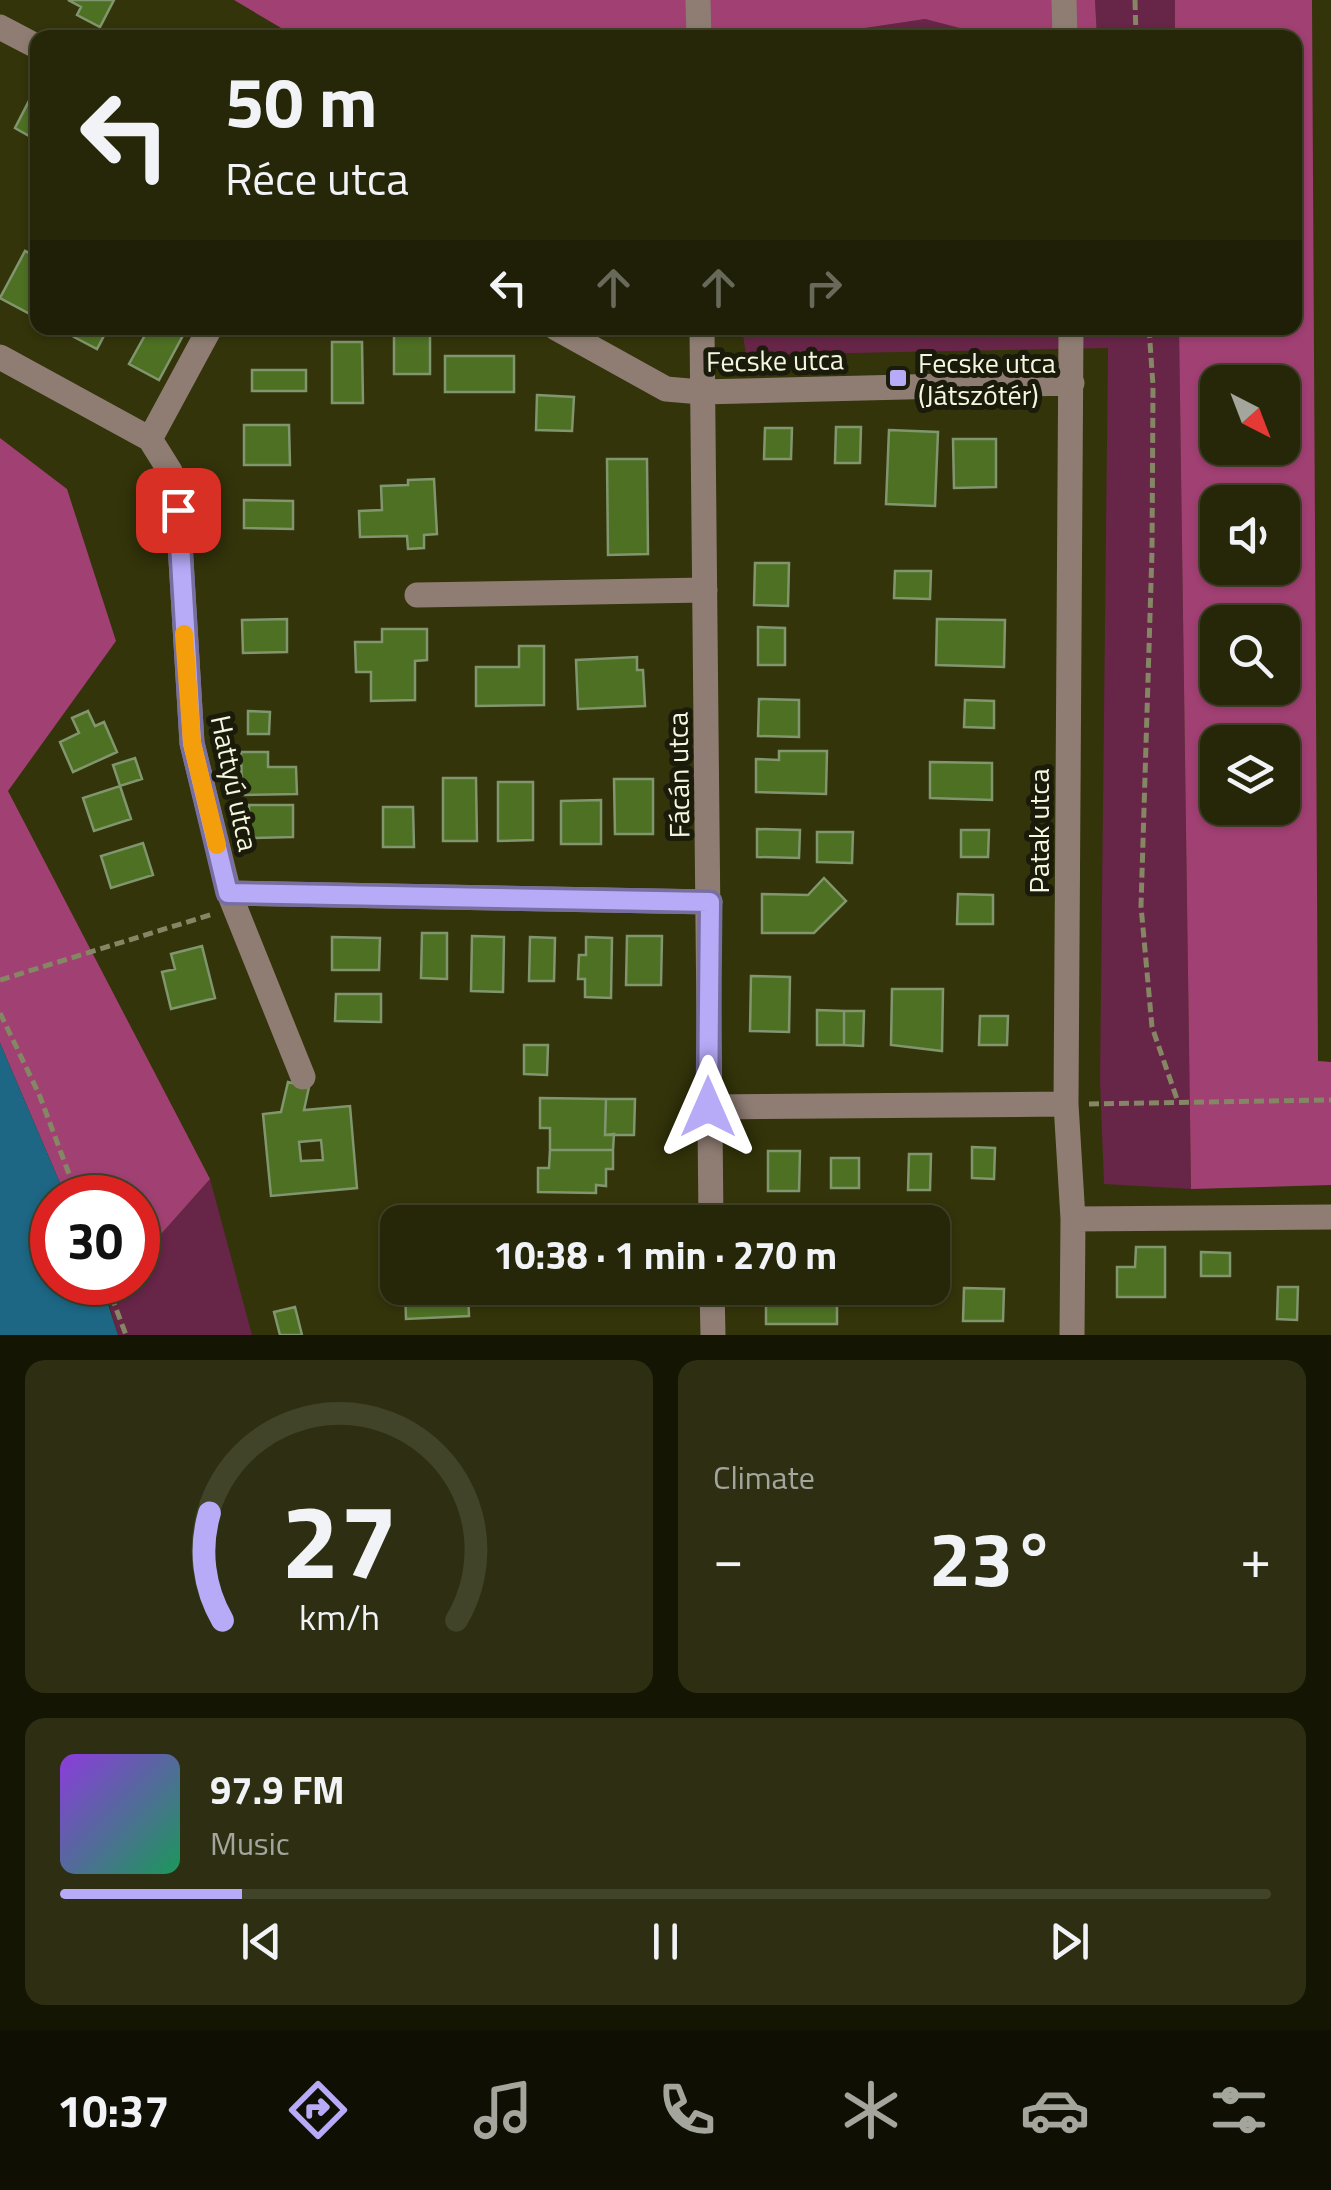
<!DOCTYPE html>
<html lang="en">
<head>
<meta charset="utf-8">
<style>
  :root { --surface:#262708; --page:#2e2f12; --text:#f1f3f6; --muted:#a4a59c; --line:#424429; --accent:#b7abf8 }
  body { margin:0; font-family:"Titillium Web",sans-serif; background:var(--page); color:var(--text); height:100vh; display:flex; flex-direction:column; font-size:38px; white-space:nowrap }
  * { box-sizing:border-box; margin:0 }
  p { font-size:32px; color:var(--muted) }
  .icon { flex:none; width:55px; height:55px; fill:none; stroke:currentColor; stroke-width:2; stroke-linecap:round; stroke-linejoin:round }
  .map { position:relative; height:1335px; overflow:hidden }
  .sheet { display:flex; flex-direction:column; gap:25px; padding:25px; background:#151504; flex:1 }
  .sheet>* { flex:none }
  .guide { position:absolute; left:30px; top:30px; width:1272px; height:305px; border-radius:20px; box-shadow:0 2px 8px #0004,0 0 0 2px var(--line); background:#262708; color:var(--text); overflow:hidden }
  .needle { width:65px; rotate:138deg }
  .fabs { position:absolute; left:1200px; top:365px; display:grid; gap:20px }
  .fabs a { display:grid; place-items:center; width:100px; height:100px; border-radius:20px; background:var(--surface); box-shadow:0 2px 8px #0004,0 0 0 2px var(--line); font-size:50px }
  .speed { position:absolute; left:30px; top:1175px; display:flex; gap:20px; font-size:50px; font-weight:700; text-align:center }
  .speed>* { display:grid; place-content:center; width:130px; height:130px; border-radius:50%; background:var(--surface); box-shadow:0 2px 8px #0004,0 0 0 2px var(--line); line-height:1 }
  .speed .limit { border:15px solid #d22; background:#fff; color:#111 }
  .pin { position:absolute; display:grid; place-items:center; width:85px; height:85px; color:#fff; margin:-42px; border-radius:20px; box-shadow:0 5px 15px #0006 }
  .me { position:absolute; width:110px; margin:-55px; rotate:0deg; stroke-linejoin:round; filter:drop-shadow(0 0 8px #0008) }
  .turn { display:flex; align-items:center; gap:35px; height:210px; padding:0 30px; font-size:45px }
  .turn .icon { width:130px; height:130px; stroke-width:2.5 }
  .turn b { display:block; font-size:70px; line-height:85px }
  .lanes { display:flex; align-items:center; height:95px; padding:0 30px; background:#0003; justify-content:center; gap:50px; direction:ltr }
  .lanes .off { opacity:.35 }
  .big { font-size:75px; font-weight:700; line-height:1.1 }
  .sheet .widget { flex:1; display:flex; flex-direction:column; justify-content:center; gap:15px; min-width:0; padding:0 35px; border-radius:20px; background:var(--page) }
  .sheet .dial { align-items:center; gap:0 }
  .dial svg { height:260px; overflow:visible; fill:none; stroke:var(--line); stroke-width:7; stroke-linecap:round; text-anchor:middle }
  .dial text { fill:var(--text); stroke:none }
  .song { display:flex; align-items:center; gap:30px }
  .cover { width:120px; height:120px; border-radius:15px; background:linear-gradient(135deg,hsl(270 70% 55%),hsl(150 70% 35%)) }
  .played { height:10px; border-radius:5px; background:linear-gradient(90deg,var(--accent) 15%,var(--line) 15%) }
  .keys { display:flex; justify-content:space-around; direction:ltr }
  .heat { display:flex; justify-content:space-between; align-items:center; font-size:55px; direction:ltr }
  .sheet .tiles { flex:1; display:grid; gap:25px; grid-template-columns:1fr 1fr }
  .widget:last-child { grid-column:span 2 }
  .trip { position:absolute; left:380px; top:1205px; width:570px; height:100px; border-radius:20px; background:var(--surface); box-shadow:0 2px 8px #0004,0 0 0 2px var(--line); font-weight:700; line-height:100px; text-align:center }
  .tab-bar { display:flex; height:160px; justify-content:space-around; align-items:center; background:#0f1003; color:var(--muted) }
  .tab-bar .icon { width:70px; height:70px }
  .tab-bar .on { color:var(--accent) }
  .tab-bar b { font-size:45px; color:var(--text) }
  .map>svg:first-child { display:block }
  .green { fill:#672548 }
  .forest { fill:#a14073; fill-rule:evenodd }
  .water { fill:#1d6684 }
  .building { fill:#4d7023; stroke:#81966f; stroke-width:2.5; fill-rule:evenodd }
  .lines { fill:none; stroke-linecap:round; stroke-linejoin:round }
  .path { stroke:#848664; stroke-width:5; stroke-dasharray:10 5; stroke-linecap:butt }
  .minor { stroke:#8f7d73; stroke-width:25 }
  .route-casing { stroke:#776fa1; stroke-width:25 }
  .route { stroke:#b7abf8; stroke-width:18 }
  .slow { stroke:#f59e0b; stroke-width:18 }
  .poi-dot { fill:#b7abf8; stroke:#1a1b0a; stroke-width:4 }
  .labels { text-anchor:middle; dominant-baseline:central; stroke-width:10; stroke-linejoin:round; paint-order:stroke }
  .street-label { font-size:28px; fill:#f5f7e0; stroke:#1a1b0a }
  .poi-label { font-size:28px; fill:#f5f7e0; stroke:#1a1b0a; text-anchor:start }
</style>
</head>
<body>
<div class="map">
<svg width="1331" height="1335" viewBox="0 0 1331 1335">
  <rect width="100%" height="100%" fill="#33340a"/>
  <path class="green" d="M1095 0H1175V37H1097Z
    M925 19 976 32 979 37 799 38Z
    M742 328H1179L1191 1189 1104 1184 1100 1080 1108 348 746 355Z
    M210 1179 252 1335H118L106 1295 117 1283 138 1282V1260Z"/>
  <path class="forest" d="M234 0H1095L1097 37H979L975 32 925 19 799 38H733L677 29V38H298Z
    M1175 0H1312L1318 1061 1331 1062V1185L1191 1189 1179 328H1295V38L1175 37ZM1218 382H1282V448H1218ZM1218 502H1282V568H1218ZM1218 622H1282V688H1218ZM1218 742H1282V808H1218Z
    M0 438 67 489 116 641 8 791 210 1179 138 1260V1198L66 1197 0 1043Z"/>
  <path class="water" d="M0 1043 66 1197 52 1198V1282L101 1283 118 1335H0Z"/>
  <path class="building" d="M68 0H114L100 27 77 15 81 7Z
    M32 95 38 98 36 140 15 128Z
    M25 251 38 257V300L30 314 0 298Z
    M78 328H108L97 349 74 337Z
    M149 328H187L159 380 129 364Z
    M394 328H430V374H394Z
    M332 342H362L363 403H332Z
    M445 356H514V392H445Z
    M252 370H306V391H252Z
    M537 395 574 397 572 431 536 430Z
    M244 425H289L290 465H244Z
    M836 427H861L860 463H835Z
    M765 428H792L791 459H764Z
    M889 430 938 432 935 506 886 504Z
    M953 439H996V487L954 488Z
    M607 459H647L648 554 608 555Z
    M434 479 437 534 424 535V548L408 549 407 536 360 537 359 511 382 510 381 486 408 485V480Z
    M244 500 293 501V529L244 528Z
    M755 563H789L788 606 754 605Z
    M895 571H931L930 599 894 598Z
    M287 619V652L243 653 242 620Z
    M937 619 1005 620 1004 667 936 665Z
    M758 627 785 628V665H758Z
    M382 629H427V660L415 661V700L371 701V672H356L355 642H382Z
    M519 646H544V705L476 706V667H519Z
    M637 657V670H643L645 706 578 709 576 660Z
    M759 699 799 700V737L758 736Z
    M965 700 994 701V728L964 727Z
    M88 711 95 726 104 722 117 752 73 772 60 742 79 733 72 718Z
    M248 711 270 712 269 734H248Z
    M779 751H827L826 794 756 792V759L779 760Z
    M241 752H268V767H296L297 794 242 795Z
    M135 758 142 779 120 786 113 765Z
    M930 762 992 763V800L930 798Z
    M443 778H476L477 841H443Z
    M614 779H653V834H615Z
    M498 782H533V840L498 841Z
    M120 786 131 819 94 831 83 798Z
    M601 800V844H561V801Z
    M249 805H293V837L249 838Z
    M383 807H413L414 847H383Z
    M757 829 800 830 799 858 757 857Z
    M961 830H989L988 857H961Z
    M817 832H853L852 863 817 862Z
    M143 843 153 875 111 888 101 856Z
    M824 878 846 901 814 933H762V894L808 895Z
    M958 894 993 895V924H957Z
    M422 933H447V979L421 978Z
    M472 936 504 937 503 992 471 991Z
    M627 936H662L661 985H626Z
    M332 937 380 938 379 970H332Z
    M530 937 555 938 554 981H529Z
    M586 937 612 938 611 998 585 997V979H578L579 955H586Z
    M202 946 215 998 171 1009 162 972 175 969 171 954Z
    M751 976 790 977 789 1032 750 1031Z
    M892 989H943L942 1051 891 1045Z
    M336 994H381V1022L335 1021Z
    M817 1010 844 1011V1045H817Z
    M844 1011H864L863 1046 844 1045Z
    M980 1016H1008L1007 1045H979Z
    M524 1045H548L547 1075 524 1074Z
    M288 1082 309 1087 304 1110 350 1106 357 1188 271 1196 263 1114 281 1112ZM321 1140 323 1160 301 1161 299 1142Z
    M540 1098 606 1099 605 1135 614 1134 613 1150H550V1128H540Z
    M606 1099H635L634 1135H605Z
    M972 1147 995 1148 994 1179 972 1178Z
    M550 1150H613V1169H606V1186L596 1185V1193L538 1192V1168H549Z
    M768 1151H800L799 1191H768Z
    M909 1154H931L930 1190H908Z
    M831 1158H859V1188H831Z
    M1136 1247H1165V1297H1117V1267H1135Z
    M1201 1252 1230 1253V1276H1201Z
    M1278 1287H1298L1297 1320 1277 1319Z
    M405 1288H468L469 1316 406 1319Z
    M766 1288H837V1324H766Z
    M964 1288 1004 1289 1003 1321H963Z
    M295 1307 302 1335H280L274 1312Z"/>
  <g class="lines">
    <path class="path" d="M1135 0 1136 38
      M1149 328 1153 386 1152 551 1141 906 1152 1027 1178 1102
      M0 980 213 914
      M0 1013 39 1094 78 1198
      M1089 1104 1331 1100
      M106 1282 126 1335"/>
    <path class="minor" d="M698 0 699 38
      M1064 0 1065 38
      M0 27 38 47
      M556 328 666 389 701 392 1072 383
      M702 328 711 1222
      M1071 328 1066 1104 1073 1219 1072 1335
      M0 357 150 439 170 471 178 510 192 743 229 893 303 1077
      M150 439 210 328
      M417 595 705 590
      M229 893 710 902
      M708 1107 1066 1104
      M1073 1219 1331 1217
      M712 1288 713 1335"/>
  </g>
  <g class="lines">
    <g class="route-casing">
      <path id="route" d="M178 510 192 743 228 893 710 902 708 1107"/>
    </g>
    <use href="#route" class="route"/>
    <path class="slow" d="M184 634 192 743 217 845"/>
  </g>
  <rect class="poi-dot" x="888" y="368" width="20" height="20" rx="5"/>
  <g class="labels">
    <g class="street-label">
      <text transform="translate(775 360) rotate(-1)">Fecske utca</text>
      <text transform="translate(678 775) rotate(-91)">Fácán utca</text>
      <text transform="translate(235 783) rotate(78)">Hattyú utca</text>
      <text transform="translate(1038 831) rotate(-90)">Patak utca</text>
    </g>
    <g class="poi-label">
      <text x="918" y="362">Fecske utca<tspan x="918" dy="32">(Játszótér)</tspan></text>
    </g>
  </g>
</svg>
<div class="fabs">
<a><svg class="needle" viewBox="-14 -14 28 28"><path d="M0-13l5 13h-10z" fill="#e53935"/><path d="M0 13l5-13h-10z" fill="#a4a59c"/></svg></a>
<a><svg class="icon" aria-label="sound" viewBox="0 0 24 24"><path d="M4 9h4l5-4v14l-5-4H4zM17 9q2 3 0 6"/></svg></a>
<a><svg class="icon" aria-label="search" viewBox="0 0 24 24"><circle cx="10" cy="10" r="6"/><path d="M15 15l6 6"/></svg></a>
<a><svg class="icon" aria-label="layers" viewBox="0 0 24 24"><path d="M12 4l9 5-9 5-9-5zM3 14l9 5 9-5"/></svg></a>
</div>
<div class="speed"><div class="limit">30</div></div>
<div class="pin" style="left:178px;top:510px;background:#d93025"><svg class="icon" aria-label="arrive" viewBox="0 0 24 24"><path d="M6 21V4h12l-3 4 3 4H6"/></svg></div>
<svg class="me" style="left:708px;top:1107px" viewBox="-20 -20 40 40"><path d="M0-17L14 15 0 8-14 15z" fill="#b7abf8" stroke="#fff" stroke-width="4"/></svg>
<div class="trip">10:38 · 1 min · 270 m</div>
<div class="guide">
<div class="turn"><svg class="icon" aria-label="left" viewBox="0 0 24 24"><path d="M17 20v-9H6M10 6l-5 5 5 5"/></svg><div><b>50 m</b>Réce utca</div></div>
<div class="lanes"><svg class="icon" aria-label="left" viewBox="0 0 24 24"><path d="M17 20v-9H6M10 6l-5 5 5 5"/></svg><svg class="icon off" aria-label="ahead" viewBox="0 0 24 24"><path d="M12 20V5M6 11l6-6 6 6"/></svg><svg class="icon off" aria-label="ahead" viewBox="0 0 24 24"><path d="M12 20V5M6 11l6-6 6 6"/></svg><svg class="icon off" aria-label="right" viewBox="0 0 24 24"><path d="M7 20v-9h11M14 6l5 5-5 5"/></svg></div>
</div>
</div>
<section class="sheet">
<div class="tiles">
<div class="widget dial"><svg viewBox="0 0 100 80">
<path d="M14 69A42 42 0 1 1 86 69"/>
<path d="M14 69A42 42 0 0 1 10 36" stroke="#b7abf8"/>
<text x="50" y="56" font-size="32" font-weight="700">27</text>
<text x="50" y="72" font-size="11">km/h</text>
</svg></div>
<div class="widget"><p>Climate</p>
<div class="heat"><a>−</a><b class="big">23°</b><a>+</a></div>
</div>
<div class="widget">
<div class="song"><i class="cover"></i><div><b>97.9 FM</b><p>Music</p></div></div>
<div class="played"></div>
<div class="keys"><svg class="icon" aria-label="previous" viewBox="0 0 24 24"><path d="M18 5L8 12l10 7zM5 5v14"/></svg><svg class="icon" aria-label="pause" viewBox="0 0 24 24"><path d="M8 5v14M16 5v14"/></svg><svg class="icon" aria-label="next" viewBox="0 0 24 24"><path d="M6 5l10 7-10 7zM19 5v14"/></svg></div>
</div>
</div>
</section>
<nav class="tab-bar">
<b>10:37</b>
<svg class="icon on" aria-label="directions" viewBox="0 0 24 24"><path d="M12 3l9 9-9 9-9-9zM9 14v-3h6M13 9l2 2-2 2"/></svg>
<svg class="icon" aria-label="music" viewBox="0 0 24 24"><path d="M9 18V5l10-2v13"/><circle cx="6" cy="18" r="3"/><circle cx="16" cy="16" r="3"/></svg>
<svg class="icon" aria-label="phone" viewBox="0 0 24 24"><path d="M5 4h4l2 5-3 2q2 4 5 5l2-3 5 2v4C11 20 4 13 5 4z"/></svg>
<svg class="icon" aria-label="climate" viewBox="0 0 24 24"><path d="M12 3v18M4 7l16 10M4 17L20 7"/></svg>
<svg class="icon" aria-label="car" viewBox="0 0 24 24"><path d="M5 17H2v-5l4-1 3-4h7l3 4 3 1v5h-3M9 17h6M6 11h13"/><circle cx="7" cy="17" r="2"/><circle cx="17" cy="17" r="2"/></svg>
<svg class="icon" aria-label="filters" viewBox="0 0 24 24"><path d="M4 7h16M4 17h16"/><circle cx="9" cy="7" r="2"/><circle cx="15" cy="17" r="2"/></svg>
</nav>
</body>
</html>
